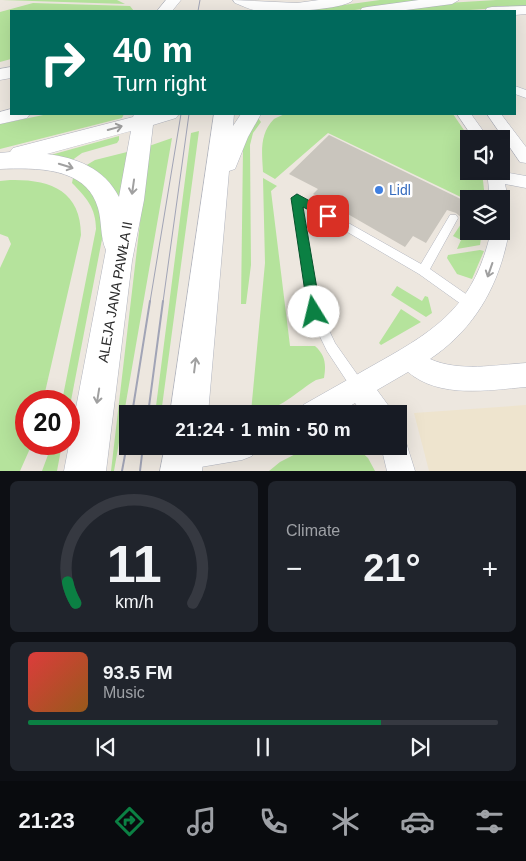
<!DOCTYPE html>
<html lang="en">
<head>
<meta charset="utf-8">
<style>
  :root { --surface:#171b24; --page:#20242c; --text:#f1f3f6; --muted:#9ea1a6; --line:#363941; --accent:#0b8043 }
  body { margin:0; font-family:Arial,sans-serif; background:var(--page); color:var(--text); height:100vh; display:flex; flex-direction:column; font-size:19px; white-space:nowrap }
  * { box-sizing:border-box; margin:0 }
  p { font-size:16px; color:var(--muted) }
  .icon { flex:none; width:28px; height:28px; fill:none; stroke:currentColor; stroke-width:2; stroke-linecap:round; stroke-linejoin:round }
  .map { position:relative; height:471px; overflow:hidden }
  .side { display:flex; flex-direction:column; gap:10px; padding:10px; background:#0d0f14; flex:1 }
  .side>* { flex:none }
  .top-card { position:absolute; left:10px; top:10px; width:506px; height:105px; border-radius:0px; box-shadow:0 5px 20px #0002; background:#00695c; color:#fff; overflow:hidden }
  .tools { position:absolute; left:460px; top:130px; display:grid; gap:10px }
  .tools a { display:grid; place-items:center; width:50px; height:50px; border-radius:0px; background:var(--surface); box-shadow:0 5px 20px #0002; font-size:25px }
  .speed { position:absolute; left:15px; top:390px; display:flex; gap:10px; font-size:25px; font-weight:700; text-align:center }
  .speed>* { display:grid; place-content:center; width:65px; height:65px; border-radius:50%; background:var(--surface); box-shadow:0 5px 20px #0002; line-height:1 }
  .speed .limit { border:8px solid #d22; background:#fff; color:#111 }
  .pin { position:absolute; display:grid; place-items:center; width:42px; height:42px; color:#fff; margin:-21px; border-radius:10px; box-shadow:0 2px 8px #0006 }
  .me { position:absolute; width:55px; margin:-28px; rotate:351deg; stroke-linejoin:round; filter:drop-shadow(0 0 4px #0008) }
  .turn { display:flex; align-items:center; gap:18px; height:105px; padding:0 20px; font-size:22px }
  .turn .icon { width:65px; height:65px; stroke-width:2.5 }
  .turn b { display:block; font-size:35px; line-height:42px }
  .big { font-size:38px; font-weight:800; line-height:1.1 }
  .side .widget { flex:1; display:flex; flex-direction:column; justify-content:center; gap:8px; min-width:0; padding:0 18px; border-radius:8px; background:var(--page) }
  .side .dial { align-items:center; gap:0 }
  .dial svg { height:130px; overflow:visible; fill:none; stroke:var(--line); stroke-width:7; stroke-linecap:round; text-anchor:middle }
  .dial text { fill:var(--text); stroke:none }
  .song { display:flex; align-items:center; gap:15px }
  .cover { width:60px; height:60px; border-radius:8px; background:linear-gradient(135deg,hsl(0 70% 55%),hsl(30 70% 35%)) }
  .played { height:5px; border-radius:2px; background:linear-gradient(90deg,var(--accent) 75%,var(--line) 75%) }
  .keys { display:flex; justify-content:space-around; direction:ltr }
  .heat { display:flex; justify-content:space-between; align-items:center; font-size:28px; direction:ltr }
  .side .tiles { flex:1; display:grid; gap:10px; grid-template-columns:1fr 1fr }
  .widget:last-child { grid-column:span 2 }
  .trip { position:absolute; left:119px; top:405px; width:288px; height:50px; border-radius:0px; background:var(--surface); box-shadow:0 5px 20px #0002; font-weight:800; line-height:50px; text-align:center }
  .menu { display:flex; height:80px; justify-content:space-around; align-items:center; background:#090b0e; color:var(--muted) }
  .menu .icon { width:35px; height:35px }
  .menu .current { color:var(--accent) }
  .menu b { font-size:22px; color:var(--text) }
  .map>svg:first-child { display:block }
  .education { fill:#eee4ce }
  .green { fill:#b5e39c }
  .building { fill:#c9c5bd }
  .lines { fill:none; stroke-linecap:round; stroke-linejoin:round }
  .lane-casing { stroke:#b2b5bf; stroke-width:1 }
  .street-casing { stroke:#b2b5bf; stroke-width:1 }
  .secondary-casing { stroke:#b2b5bf; stroke-width:1 }
  .lane { fill:#fff; fill-rule:evenodd }
  .street { fill:#fff; fill-rule:evenodd }
  .secondary { fill:#fff; fill-rule:evenodd }
  .tram-far1 { stroke:#a1a4b6; stroke-width:1 }
  .tram { stroke:#a1a4b6; stroke-width:2 }
  .oneway { stroke:#a0a0a0 }
  .route { fill:#0b8043; stroke:#07532c }
  .shop-dot { fill:#3f7fe0; stroke:#fff; stroke-width:2 }
  .labels { text-anchor:middle; dominant-baseline:central; stroke-width:5; stroke-linejoin:round; paint-order:stroke }
  .shop-label { font-size:14px; fill:#366cbe; stroke:#fff; text-anchor:start }
  .street-label { font-size:14px; fill:#2c2c2c; stroke:#fff }
</style>
</head>
<body>
<div class="map">
<svg width="526" height="471" viewBox="0 0 526 471">
  <rect width="100%" height="100%" fill="#ede7df"/>
  <path class="education" d="M526 405V471H429L414 413Z"/>
  <path class="green" d="M2 0H117L125 4Z
    M380 0H424L348 11H300Z
    M496 0H526V6L455 11H388L447 3Z
    M33 3 130 6 134 11H11V59L0 62V12Z
    M48 114H124L122 118 0 149V124Z
    M285 114H453L470 139 469 171H482L485 199H469V201L328 133 275 179 263 172C262 153 259 134 274 119 277 117 281 116 285 114Z
    M258 118 261 122 253 133 250 145 251 265 246 304H241L243 148 245 140Z
    M199 131 161 414H155L191 133Z
    M119 136V140L117 143 82 153 71 161 47 156Z
    M172 138 114 471H111L149 146Z
    M127 152 119 200 85 166 95 160Z
    M75 177C98 197 100 204 103 234L69 411V401H62L96 229C96 208 86 197 72 183L73 178Z
    M263 178 277 186 271 191 290 346H315C326 356 326 365 324 378L316 380C297 391 275 415 251 412L265 263Z
    M10 180C49 179 81 190 81 235L43 401H26V444H32L20 471H0V268L11 244 8 237 0 234V181Z
    M469 212V231H482L480 245 457 249 461 240 453 236Z
    M480 250 484 251 472 279 457 274 447 258 448 255Z
    M397 286 422 301 425 296 428 297 432 313 426 317 391 295Z
    M401 309 421 322 381 345 379 343Z
    M52 444H62L57 471H42Z
    M311 446H355L368 458 375 471H269L280 462Z"/>
  <path class="building" d="M329 135 469 203V210L463 219 456 213 447 210 426 243 413 236 405 247 313 194 318 189 289 174Z"/>
  <g class="lines">
    <g class="lane-casing">
      <path id="lane" d="M297 194 421 264 450 215H456L458 218 430 269 476 301 478 305 476 309 472 310 468 309 419 274 303 206 320 311 335 343 366 387 364 392 359 394 354 392 327 351 308 312 292 198Z"/>
    </g>
    <g class="street-casing">
      <path id="street" d="M515 86 526 90V98L515 94Z
        M457 114H471L489 139H474Z
        M487 114H501L526 147V163L520 162Z
        M501 168 503 172 526 176V188L505 184 508 199 505 204 501 205V199H490L487 171H501Z
        M501 224 507 226 509 231C500 284 475 329 430 359 459 372 495 365 526 363V387C488 390 440 399 408 372L377 390 388 405 392 414H363L355 403 337 414H299L303 405C328 391 354 376 379 362 440 328 475 303 491 231H501Z
        M398 434 404 436 415 471H387L381 446H398Z
        M173 446H255L252 456 242 460 183 470 173 466 169 456Z"/>
    </g>
    <g class="secondary-casing">
      <path id="secondary" d="M166 0H181L172 11H157Z
        M233 0 297 3 319 0H353C345 10 276 13 261 11 252 11 243 6 235 3Z
        M419 0H459L452 4 398 11H360L362 8 367 7Z
        M526 6V14L515 15V11H485L487 8 492 7Z
        M11 67V78L0 80V69Z
        M11 109V114H30L27 118 0 124V112Z
        M134 114H179L176 118 153 125 144 200 132 261 106 471H64L106 250C100 237 102 221 98 208 86 166 35 168 0 169V153L10 152 13 148 133 117ZM131 131 119 197C104 168 77 158 47 154Z
        M214 114H234L233 126 241 114H261L248 137 235 169 229 171 208 414H170Z
        M165 446H205L202 471H160Z"/>
    </g>
    <use href="#lane" class="lane"/>
    <use href="#street" class="street"/>
    <use href="#secondary" class="secondary"/>
    <path class="tram-far1" d="M198 11 200 0
      M150 302 181 114
      M163 302 189 114"/>
    <path class="tram" d="M132 414 150 301
      M148 414 163 301
      M122 471 128 439
      M140 471 143 446"/>
  </g>
  <defs><path id="oneway-shaft" d="M-6 0H5M1.5-3L5.5 0L1.5 3" fill="none" stroke-width="1.6" stroke-linecap="round" stroke-linejoin="round" transform="scale(1.25)"/></defs>
  <g class="oneway">
    <use href="#oneway-shaft" transform="translate(115 128) rotate(-15)"/>
    <use href="#oneway-shaft" transform="translate(66 166) rotate(17)"/>
    <use href="#oneway-shaft" transform="translate(133 187) rotate(98)"/>
    <use href="#oneway-shaft" transform="translate(490 270) rotate(109)"/>
    <use href="#oneway-shaft" transform="translate(195 365) rotate(-83)"/>
    <use href="#oneway-shaft" transform="translate(98 396) rotate(99)"/>
  </g>
  <path class="route" d="M297 194 332 213 334 216 328 220 303 207 321 312 319 317 314 319 310 317 308 312 291 198Z"/>
  <circle class="shop-dot" cx="379" cy="190" r="5"/>
  <g class="labels">
    <g class="shop-label">
      <text x="389" y="190">Lidl</text>
    </g>
    <g class="street-label">
      <text transform="translate(115 292) rotate(-80)">ALEJA JANA PAWŁA II</text>
    </g>
  </g>
</svg>
<div class="tools">
<a><svg class="icon" aria-label="sound" viewBox="0 0 24 24"><path d="M4 9h4l5-4v14l-5-4H4zM17 9q2 3 0 6"/></svg></a>
<a><svg class="icon" aria-label="layers" viewBox="0 0 24 24"><path d="M12 4l9 5-9 5-9-5zM3 14l9 5 9-5"/></svg></a>
</div>
<div class="speed"><div class="limit">20</div></div>
<div class="pin" style="left:328px;top:216px;background:#d93025"><svg class="icon" aria-label="arrive" viewBox="0 0 24 24"><path d="M6 21V4h12l-3 4 3 4H6"/></svg></div>
<svg class="me" style="left:314px;top:312px" viewBox="-20 -20 40 40"><circle r="19" fill="#fff"/><path d="M0-13L10 11 0 6-10 11z" fill="#0b8043"/></svg>
<div class="trip">21:24 · 1 min · 50 m</div>
<div class="top-card">
<div class="turn"><svg class="icon" aria-label="right" viewBox="0 0 24 24"><path d="M7 20v-9h11M14 6l5 5-5 5"/></svg><div><b>40 m</b>Turn right</div></div>
</div>
</div>
<section class="side">
<div class="tiles">
<div class="widget dial"><svg viewBox="0 0 100 80">
<path d="M14 69A42 42 0 1 1 86 69"/>
<path d="M14 69A42 42 0 0 1 9 56" stroke="#0b8043"/>
<text x="50" y="56" font-size="32" font-weight="700">11</text>
<text x="50" y="72" font-size="11">km/h</text>
</svg></div>
<div class="widget"><p>Climate</p>
<div class="heat"><a>−</a><b class="big">21°</b><a>+</a></div>
</div>
<div class="widget">
<div class="song"><i class="cover"></i><div><b>93.5 FM</b><p>Music</p></div></div>
<div class="played"></div>
<div class="keys"><svg class="icon" aria-label="previous" viewBox="0 0 24 24"><path d="M18 5L8 12l10 7zM5 5v14"/></svg><svg class="icon" aria-label="pause" viewBox="0 0 24 24"><path d="M8 5v14M16 5v14"/></svg><svg class="icon" aria-label="next" viewBox="0 0 24 24"><path d="M6 5l10 7-10 7zM19 5v14"/></svg></div>
</div>
</div>
</section>
<nav class="menu">
<b>21:23</b>
<svg class="icon current" aria-label="directions" viewBox="0 0 24 24"><path d="M12 3l9 9-9 9-9-9zM9 14v-3h6M13 9l2 2-2 2"/></svg>
<svg class="icon" aria-label="music" viewBox="0 0 24 24"><path d="M9 18V5l10-2v13"/><circle cx="6" cy="18" r="3"/><circle cx="16" cy="16" r="3"/></svg>
<svg class="icon" aria-label="phone" viewBox="0 0 24 24"><path d="M5 4h4l2 5-3 2q2 4 5 5l2-3 5 2v4C11 20 4 13 5 4z"/></svg>
<svg class="icon" aria-label="climate" viewBox="0 0 24 24"><path d="M12 3v18M4 7l16 10M4 17L20 7"/></svg>
<svg class="icon" aria-label="car" viewBox="0 0 24 24"><path d="M5 17H2v-5l4-1 3-4h7l3 4 3 1v5h-3M9 17h6M6 11h13"/><circle cx="7" cy="17" r="2"/><circle cx="17" cy="17" r="2"/></svg>
<svg class="icon" aria-label="filters" viewBox="0 0 24 24"><path d="M4 7h16M4 17h16"/><circle cx="9" cy="7" r="2"/><circle cx="15" cy="17" r="2"/></svg>
</nav>
</body>
</html>
